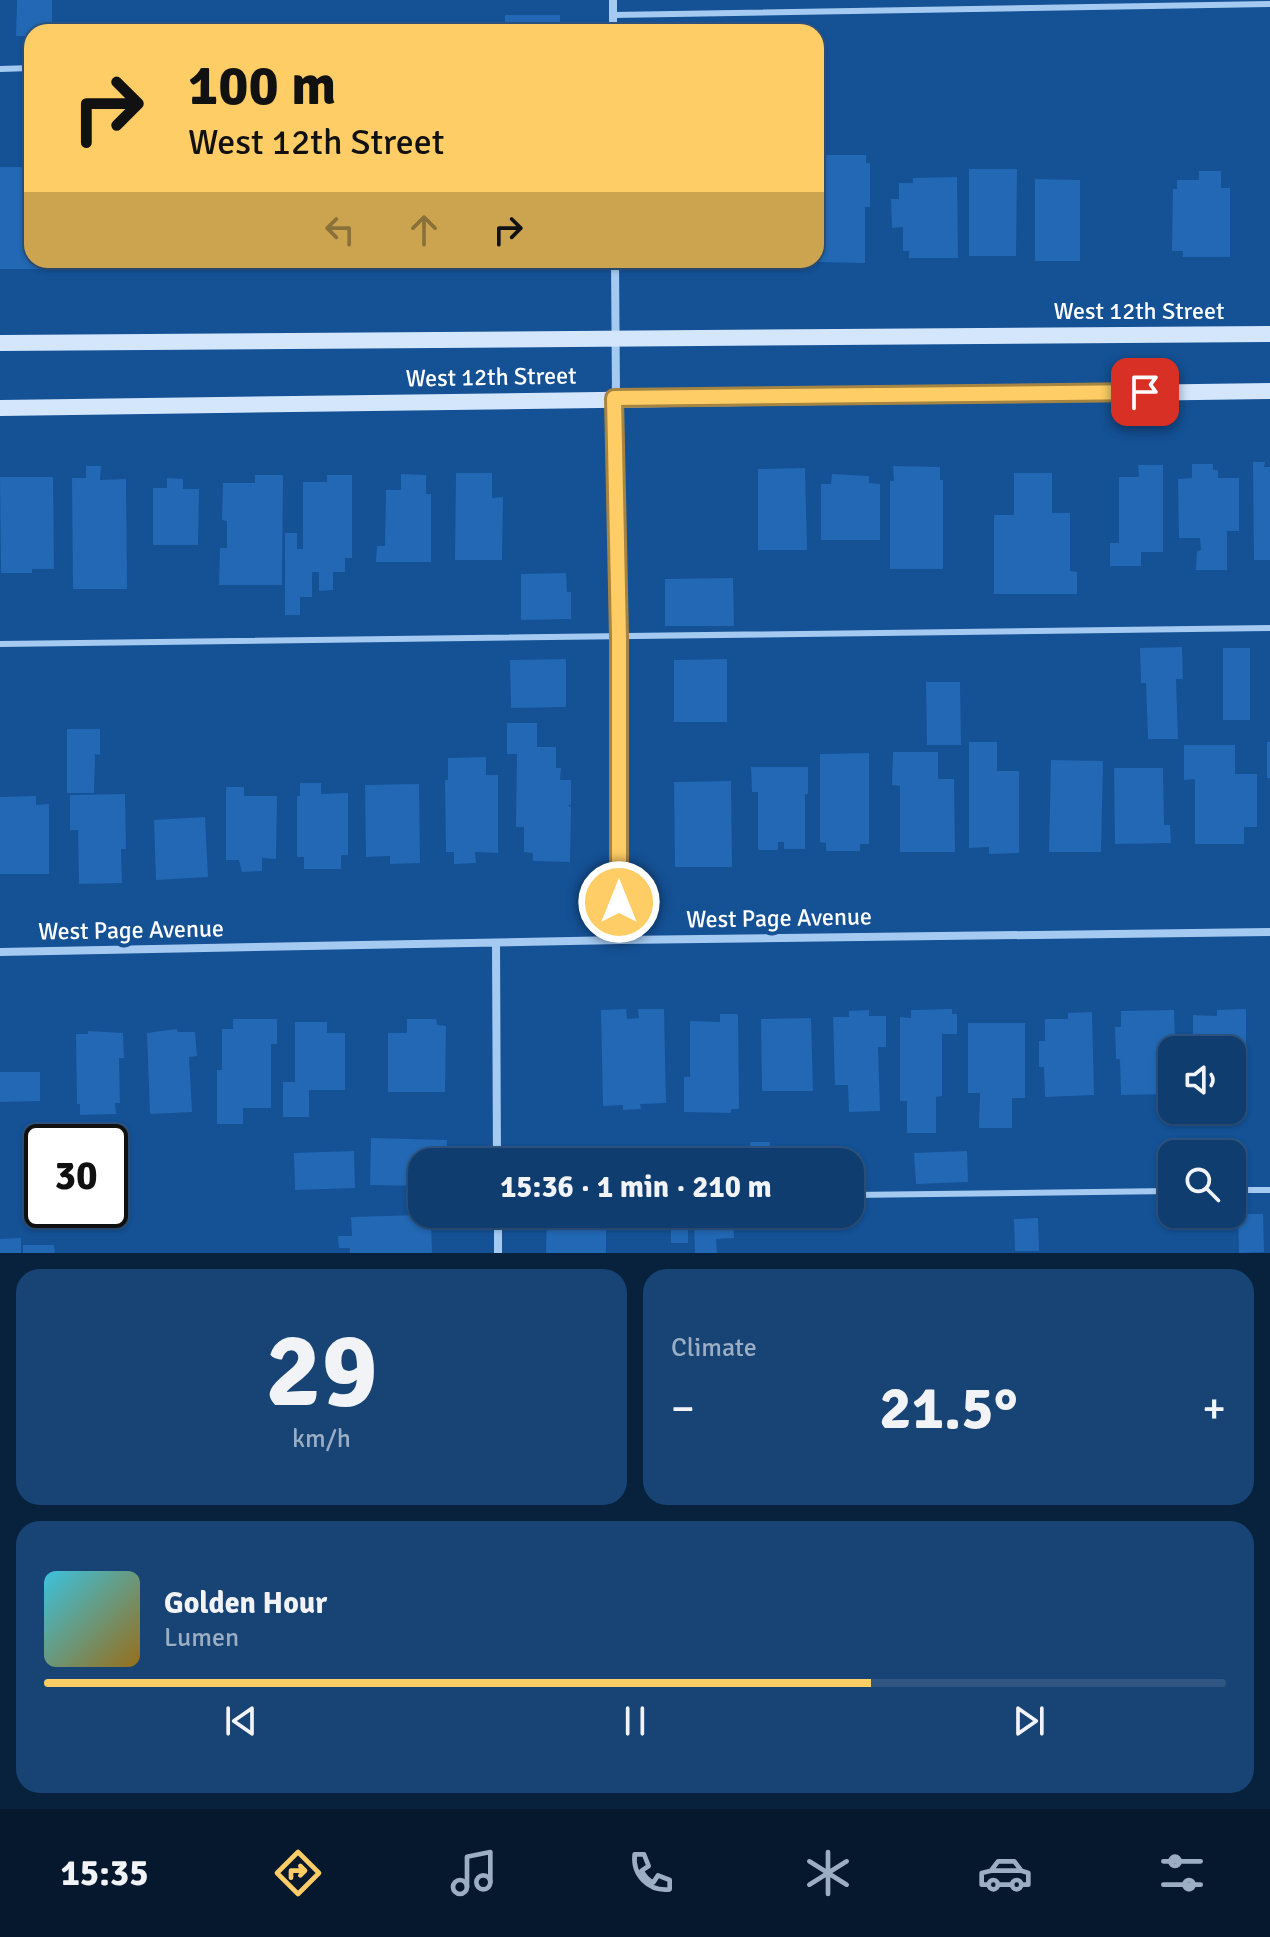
<!DOCTYPE html>
<html lang="en">
<head>
<meta charset="utf-8">
<style>
  :root { --surface:#0f3d70; --page:#184475; --text:#f1f3f6; --muted:#9baec3; --line:#2f5683; --accent:#ffcd65 }
  body { margin:0; font-family:Signika,sans-serif; background:var(--page); color:var(--text); height:100vh; display:flex; flex-direction:column; font-size:30px; white-space:nowrap }
  * { box-sizing:border-box; margin:0 }
  p { font-size:26px; color:var(--muted) }
  .icon { flex:none; width:44px; height:44px; fill:none; stroke:currentColor; stroke-width:2; stroke-linecap:round; stroke-linejoin:round }
  .map { position:relative; height:1253px; overflow:hidden }
  .side { display:flex; flex-direction:column; gap:16px; padding:16px; background:#08223e; flex:1 }
  .side>* { flex:none }
  .hud { position:absolute; left:24px; top:24px; width:800px; height:244px; border-radius:24px; box-shadow:0 2px 6px #0004,0 0 0 2px var(--line); background:#ffcd65; color:#111; overflow:hidden }
  .tools { position:absolute; left:1158px; top:1036px; display:grid; gap:16px }
  .tools a { display:grid; place-items:center; width:88px; height:88px; border-radius:16px; background:var(--surface); box-shadow:0 2px 6px #0004,0 0 0 2px var(--line); font-size:40px }
  .speed { position:absolute; left:24px; top:1124px; display:flex; gap:16px; font-size:40px; font-weight:700; text-align:center }
  .speed>* { display:grid; place-content:center; width:104px; height:104px; border-radius:50%; background:var(--surface); box-shadow:0 2px 6px #0004,0 0 0 2px var(--line); line-height:1 }
  .speed .limit { border:4px solid #111; border-radius:12px; background:#fff; color:#111 }
  .pin { position:absolute; display:grid; place-items:center; width:68px; height:68px; color:#fff; margin:-34px; border-radius:16px; box-shadow:0 4px 12px #0006 }
  .me { position:absolute; width:88px; margin:-44px; rotate:0deg; stroke-linejoin:round; filter:drop-shadow(0 0 6px #0008) }
  .turn { display:flex; align-items:center; gap:28px; height:168px; padding:0 32px; font-size:36px }
  .turn .icon { width:104px; height:104px; stroke-width:2.5 }
  .turn b { display:block; font-size:56px; line-height:68px }
  .lanes { display:flex; align-items:center; height:76px; padding:0 32px; background:#0003; justify-content:center; gap:40px; direction:ltr }
  .lanes .off { opacity:.35 }
  .big { font-size:60px; font-weight:700; line-height:1.1 }
  .side .widget { flex:1; display:flex; flex-direction:column; justify-content:center; gap:12px; min-width:0; padding:0 28px; border-radius:24px; background:var(--page) }
  .side .dial { align-items:center; gap:0 }
  .dial b { font-size:104px; line-height:1 }
  .song { display:flex; align-items:center; gap:24px }
  .cover { width:96px; height:96px; border-radius:12px; background:linear-gradient(135deg,hsl(190 70% 55%),hsl(40 70% 35%)) }
  .played { height:8px; border-radius:4px; background:linear-gradient(90deg,var(--accent) 70%,var(--line) 70%) }
  .keys { display:flex; justify-content:space-around; direction:ltr }
  .heat { display:flex; justify-content:space-between; align-items:center; font-size:44px; direction:ltr }
  .side .tiles { flex:1; display:grid; gap:16px; grid-template-columns:1fr 1fr }
  .widget:last-child { grid-column:span 2 }
  .trip { position:absolute; left:408px; top:1148px; width:456px; height:80px; border-radius:24px; background:var(--surface); box-shadow:0 2px 6px #0004,0 0 0 2px var(--line); font-weight:700; line-height:80px; text-align:center }
  .dock { display:flex; height:128px; justify-content:space-around; align-items:center; background:#06182d; color:var(--muted) }
  .dock .icon { width:56px; height:56px }
  .dock .current { color:var(--accent) }
  .dock b { font-size:36px; color:var(--text) }
  .map>svg:first-child { display:block }
  .building { fill:#2268b4 }
  .lines { fill:none; stroke-linecap:round; stroke-linejoin:round }
  .lane { stroke:#a4caf2; stroke-width:6 }
  .street { stroke:#a4caf2; stroke-width:8 }
  .secondary { stroke:#d3e6fc; stroke-width:16 }
  .route-casing { stroke:#a68542; stroke-width:20 }
  .route { stroke:#ffcd65; stroke-width:14 }
  .labels { text-anchor:middle; dominant-baseline:central; stroke-width:8; stroke-linejoin:round; paint-order:stroke }
  .street-label { font-size:24px; fill:#fff; stroke:#145195 }
</style>
</head>
<body>
<div class="map">
<svg width="1270" height="1253" viewBox="0 0 1270 1253">
  <rect width="100%" height="100%" fill="#145195"/>
  <path class="building" d="M17 0H52V32H32V36H16Z
    M505 15H560V32H505Z
    M816 155H866V163H870V207H865V263L816 262Z
    M0 167H30L32 260H46V269H0Z
    M969 169H1017L1016 256H969Z
    M1199 171H1221V188H1230V257H1183V251H1172L1173 189H1177V180H1199Z
    M957 177 958 258H909V251H903V227L892 228 891 199H899V183H913V178Z
    M1035 179 1080 180V261H1035Z
    M143 260H194V269L160 270 159 264H143Z
    M212 260H265V264H212Z
    M294 260H338V265H294Z
    M383 260H415V266L383 267Z
    M742 260H806V267L742 266Z
    M1253 462H1265L1264 467H1270V560H1254Z
    M1192 464H1213V470H1218V478H1239V531H1227V570H1196L1197 551 1201 550 1200 538H1179L1178 479 1192 478Z
    M1138 465H1163V552H1141V566H1110V543H1119V477H1139Z
    M86 466H101L100 480 126 479 127 589H73L72 478H86Z
    M893 466 940 467V480H943V569H890V481H894Z
    M805 468 807 550H758V469Z
    M456 473H492V498L503 497 502 560H455Z
    M1014 473H1052V513H1070V571L1077 572V594H994V515H1014Z
    M401 474 426 475V494H431V562H376L377 546H385L386 490H401Z
    M832 474 869 476V483L880 484V540H821V484H831Z
    M255 475H283L282 585H219L220 548H227V521L222 520 223 483H255Z
    M327 475H352V558H345V572H333V590L319 591V572H312V597H300V615H285V533H297V549H303V482H327Z
    M0 477H53L54 569H32V573H1Z
    M167 478 183 479V489H199L198 545H153V488H167Z
    M566 573 567 592H571V619L521 620V574Z
    M733 578 734 626H665V579Z
    M1182 647 1183 679H1176L1178 739H1148L1146 683H1141L1140 648Z
    M1223 648H1250V720H1223Z
    M566 659V707L511 708 510 660Z
    M727 659V722H674V660Z
    M926 682H960L961 745H927Z
    M507 723H537V747H556V768H561L560 780H571V805H567L571 807 570 862 533 861V853L524 852V827H516L517 754H507Z
    M67 729H100V755L95 754 94 793H67Z
    M969 742H997V771H1019V853L989 854V847L969 848Z
    M1267 742H1270V778H1267Z
    M1184 745H1235V774H1257V827H1244V844H1195V779L1184 780Z
    M893 752H938V779H954L955 852H900V786L892 785Z
    M869 753V844H860V851H826V843L820 842V754Z
    M486 757V775H498V853L475 852 476 863 454 864V852H446L445 780H448V758Z
    M1051 760 1103 761 1101 852H1049Z
    M751 767H808V794H805V849H784V842H778V850H758V792H752Z
    M1114 768H1163L1164 825H1170L1171 843 1115 844Z
    M731 781 732 867H675L674 782Z
    M300 783H321V794L348 793V855H341V869H304V857H297V796H300Z
    M419 784 420 863 390 864V856L366 857 365 785Z
    M226 787H244V796H277L276 859 262 858V871L242 872 239 860H226Z
    M125 794 126 849H121L122 883 79 884 78 830H70V795Z
    M36 796V805L49 804V874H0V797Z
    M205 817 208 877 156 880 154 820Z
    M626 1009 627 1019 639 1018 638 1009H664L666 1103 640 1104 641 1109 623 1110V1105L603 1106 601 1010Z
    M952 1009V1014H957V1034H942V1096L936 1097V1133H907V1101H900V1017L911 1018V1010Z
    M1246 1009V1092H1232V1050H1193V1015L1217 1016V1010Z
    M869 1010V1016H886V1047H878L880 1111 849 1112 848 1085H835L833 1017H849V1011Z
    M1174 1010 1175 1039H1167L1168 1066H1172V1094L1121 1095 1120 1059H1116L1115 1027H1121V1011Z
    M1092 1012 1094 1095 1045 1097 1044 1067H1039V1041H1045V1019H1068V1013Z
    M720 1014H738L739 1109H731V1113L684 1112V1077H690V1021L720 1022Z
    M811 1018 813 1091H762L761 1019Z
    M233 1019H277V1044H271V1108H243V1124H217V1070H222V1029H233Z
    M407 1019H436L437 1025 446 1026 445 1092H388V1033H407Z
    M295 1022H327V1033H345V1090H309V1117H283V1082H295Z
    M968 1023H1025V1098H1012V1128H979L980 1093H968Z
    M177 1029 178 1032H195L197 1056 189 1057 192 1112 150 1114 147 1033Z
    M88 1031 123 1033 124 1058H119L120 1103H115L116 1114 80 1115V1104H77L76 1034H88Z
    M0 1072H40V1101L0 1102Z
    M1194 1110H1217V1116H1194Z
    M371 1138 447 1140 446 1162H422V1186L370 1185Z
    M750 1142H770V1162H750Z
    M545 1149 610 1150V1162H538V1155H546Z
    M354 1151 355 1188 295 1190 294 1153Z
    M967 1151 968 1182 916 1184 914 1153Z
    M823 1152H851V1162H823Z
    M1238 1214H1263L1264 1252 1239 1253Z
    M419 1215V1225H431L432 1253H350V1248H339L338 1236H352L351 1217Z
    M547 1216H606V1253H546Z
    M733 1218 734 1238 716 1239 717 1253H695L694 1220Z
    M1038 1218 1039 1251H1015L1014 1219Z
    M671 1220H688V1243H671Z
    M21 1238V1253H0V1239Z
    M23 1245H54L55 1253H23Z"/>
  <g class="lines">
    <path class="lane" d="M613 15 1270 4
      M0 69 32 68
      M0 644 1270 628
      M1232 1190H1270
      M850 1195 1172 1191"/>
    <path class="street" d="M613 0V32
      M615 260 620 940
      M496 943 497 1162
      M0 952 620 940 1270 932
      M498 1214V1253"/>
    <path class="secondary" d="M0 343 1270 334
      M0 408 1270 391"/>
  </g>
  <g class="lines">
    <g class="route-casing">
      <path id="route" d="M619 902V637L614 398 1145 392"/>
    </g>
    <use href="#route" class="route"/>
  </g>
  <g class="labels">
    <g class="street-label">
      <text x="1139" y="311">West 12th Street</text>
      <text transform="translate(491 377) rotate(-1)">West 12th Street</text>
      <text transform="translate(779 918) rotate(-1)">West Page Avenue</text>
      <text transform="translate(131 930) rotate(-1)">West Page Avenue</text>
    </g>
  </g>
</svg>
<div class="tools">
<a><svg class="icon" aria-label="sound" viewBox="0 0 24 24"><path d="M4 9h4l5-4v14l-5-4H4zM17 9q2 3 0 6"/></svg></a>
<a><svg class="icon" aria-label="search" viewBox="0 0 24 24"><circle cx="10" cy="10" r="6"/><path d="M15 15l6 6"/></svg></a>
</div>
<div class="speed"><div class="limit">30</div></div>
<div class="pin" style="left:1145px;top:392px;background:#d93025"><svg class="icon" aria-label="arrive" viewBox="0 0 24 24"><path d="M6 21V4h12l-3 4 3 4H6"/></svg></div>
<svg class="me" style="left:619px;top:902px" viewBox="-20 -20 40 40"><circle r="17" fill="#ffcd65" stroke="#fff" stroke-width="3"/><path d="M0-11L8 9 0 5-8 9z" fill="#fff"/></svg>
<div class="trip">15:36 · 1 min · 210 m</div>
<div class="hud">
<div class="turn"><svg class="icon" aria-label="right" viewBox="0 0 24 24"><path d="M7 20v-9h11M14 6l5 5-5 5"/></svg><div><b>100 m</b>West 12th Street</div></div>
<div class="lanes"><svg class="icon off" aria-label="left" viewBox="0 0 24 24"><path d="M17 20v-9H6M10 6l-5 5 5 5"/></svg><svg class="icon off" aria-label="ahead" viewBox="0 0 24 24"><path d="M12 20V5M6 11l6-6 6 6"/></svg><svg class="icon" aria-label="right" viewBox="0 0 24 24"><path d="M7 20v-9h11M14 6l5 5-5 5"/></svg></div>
</div>
</div>
<section class="side">
<div class="tiles">
<div class="widget dial"><b>29</b><p>km/h</p></div>
<div class="widget"><p>Climate</p>
<div class="heat"><a>−</a><b class="big">21.5°</b><a>+</a></div>
</div>
<div class="widget">
<div class="song"><i class="cover"></i><div><b>Golden Hour</b><p>Lumen</p></div></div>
<div class="played"></div>
<div class="keys"><svg class="icon" aria-label="previous" viewBox="0 0 24 24"><path d="M18 5L8 12l10 7zM5 5v14"/></svg><svg class="icon" aria-label="pause" viewBox="0 0 24 24"><path d="M8 5v14M16 5v14"/></svg><svg class="icon" aria-label="next" viewBox="0 0 24 24"><path d="M6 5l10 7-10 7zM19 5v14"/></svg></div>
</div>
</div>
</section>
<nav class="dock">
<b>15:35</b>
<svg class="icon current" aria-label="directions" viewBox="0 0 24 24"><path d="M12 3l9 9-9 9-9-9zM9 14v-3h6M13 9l2 2-2 2"/></svg>
<svg class="icon" aria-label="music" viewBox="0 0 24 24"><path d="M9 18V5l10-2v13"/><circle cx="6" cy="18" r="3"/><circle cx="16" cy="16" r="3"/></svg>
<svg class="icon" aria-label="phone" viewBox="0 0 24 24"><path d="M5 4h4l2 5-3 2q2 4 5 5l2-3 5 2v4C11 20 4 13 5 4z"/></svg>
<svg class="icon" aria-label="climate" viewBox="0 0 24 24"><path d="M12 3v18M4 7l16 10M4 17L20 7"/></svg>
<svg class="icon" aria-label="car" viewBox="0 0 24 24"><path d="M5 17H2v-5l4-1 3-4h7l3 4 3 1v5h-3M9 17h6M6 11h13"/><circle cx="7" cy="17" r="2"/><circle cx="17" cy="17" r="2"/></svg>
<svg class="icon" aria-label="filters" viewBox="0 0 24 24"><path d="M4 7h16M4 17h16"/><circle cx="9" cy="7" r="2"/><circle cx="15" cy="17" r="2"/></svg>
</nav>
</body>
</html>
